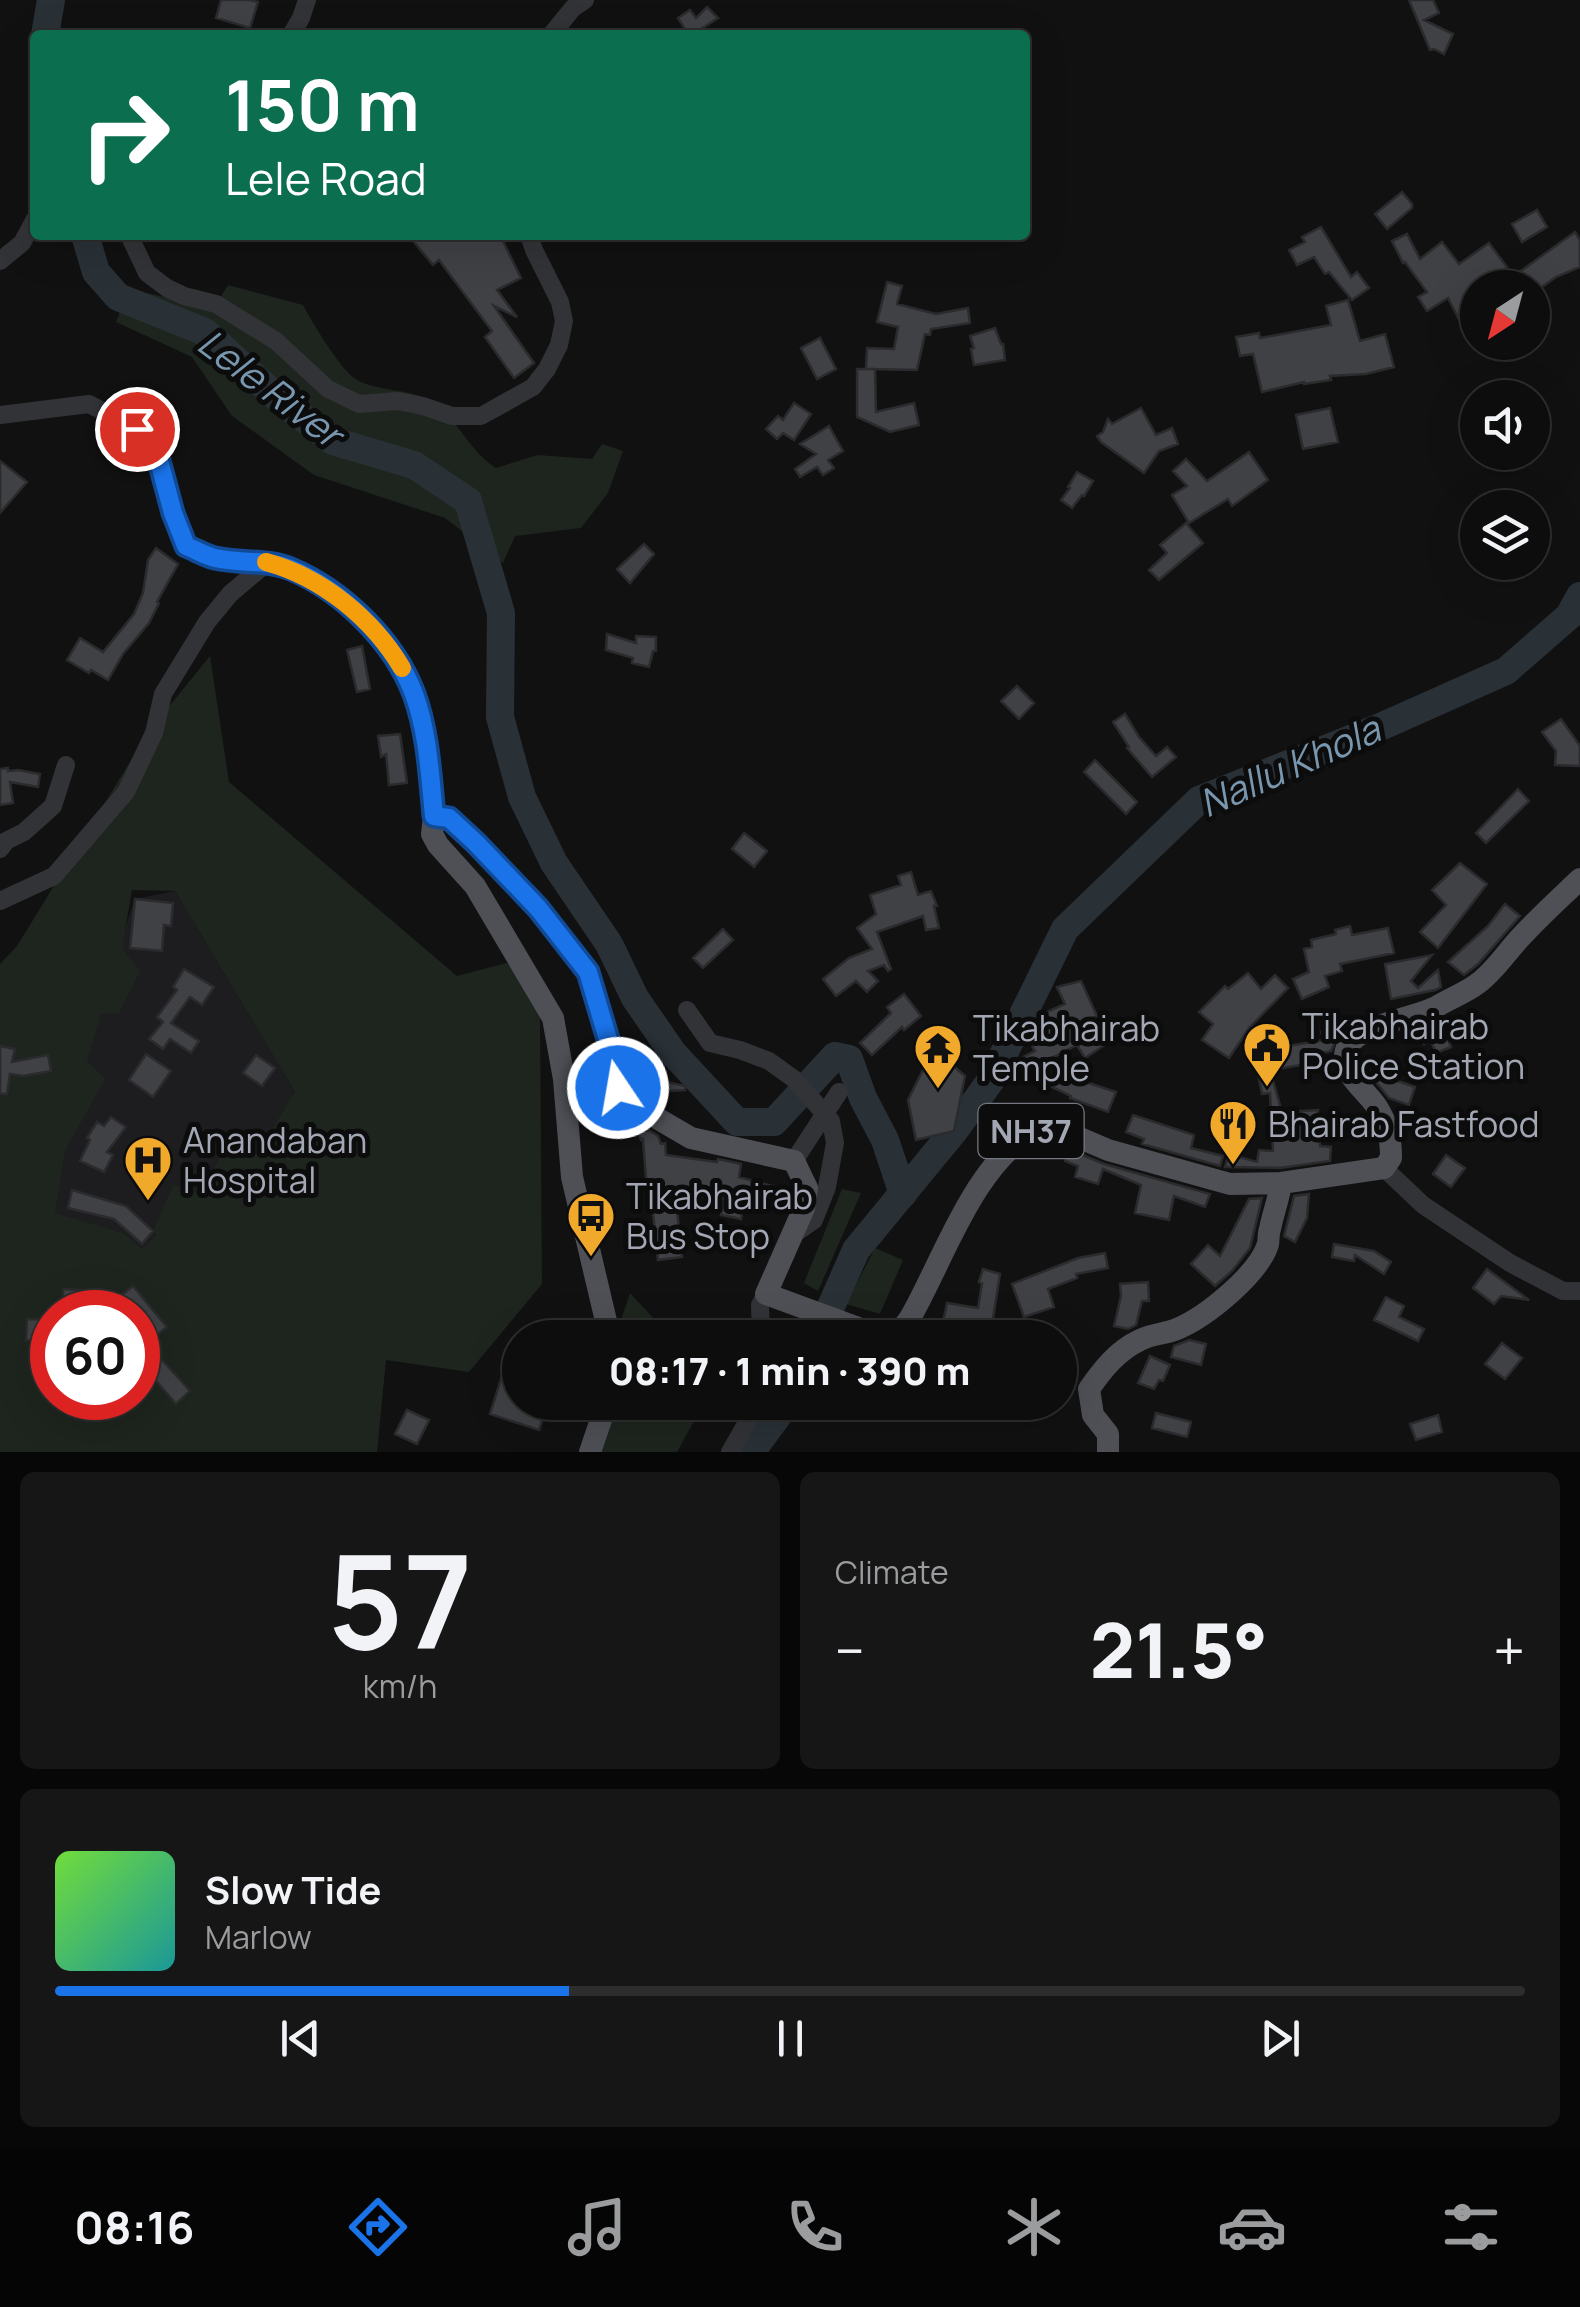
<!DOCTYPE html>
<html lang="en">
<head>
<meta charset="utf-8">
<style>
  :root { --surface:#0d0d0e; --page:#161617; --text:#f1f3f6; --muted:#9a9c9e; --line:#2d2d2e; --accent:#1a73e8 }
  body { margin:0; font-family:Manrope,sans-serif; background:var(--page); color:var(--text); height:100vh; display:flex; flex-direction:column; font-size:38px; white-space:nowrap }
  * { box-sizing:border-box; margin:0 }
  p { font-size:32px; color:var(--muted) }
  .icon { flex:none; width:55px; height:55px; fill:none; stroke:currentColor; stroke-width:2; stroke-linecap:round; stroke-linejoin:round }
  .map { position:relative; height:1452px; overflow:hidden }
  .details { display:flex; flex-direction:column; gap:20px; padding:20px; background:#070708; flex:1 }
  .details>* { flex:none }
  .hud { position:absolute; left:30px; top:30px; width:1000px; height:210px; border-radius:10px; box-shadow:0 10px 40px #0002,0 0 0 2px var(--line); background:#0b6e4f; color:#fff; overflow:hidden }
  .needle { width:65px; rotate:216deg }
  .fabs { position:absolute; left:1460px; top:270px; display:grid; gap:20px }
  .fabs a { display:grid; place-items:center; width:90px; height:90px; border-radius:50%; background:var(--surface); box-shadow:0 10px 40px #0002,0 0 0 2px var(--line); font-size:50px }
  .speed { position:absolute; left:30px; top:1290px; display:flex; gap:20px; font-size:50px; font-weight:700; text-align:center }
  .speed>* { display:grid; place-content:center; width:130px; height:130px; border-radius:50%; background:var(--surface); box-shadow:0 10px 40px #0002,0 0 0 2px var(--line); line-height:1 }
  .speed .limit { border:15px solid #d22; background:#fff; color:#111 }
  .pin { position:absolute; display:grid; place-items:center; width:85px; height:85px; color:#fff; margin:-42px; border:5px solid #fff; border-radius:50%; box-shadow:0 2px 10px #0007 }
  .me { position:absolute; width:110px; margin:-55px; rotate:348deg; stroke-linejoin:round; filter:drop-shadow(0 0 8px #0008) }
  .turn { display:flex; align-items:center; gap:35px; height:210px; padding:0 30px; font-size:45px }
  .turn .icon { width:130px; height:130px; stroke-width:2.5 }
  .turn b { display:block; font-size:70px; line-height:85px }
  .big { font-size:75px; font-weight:800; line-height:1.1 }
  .details .tile { flex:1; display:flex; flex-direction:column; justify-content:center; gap:15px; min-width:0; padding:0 35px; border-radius:15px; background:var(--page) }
  .details .dial { align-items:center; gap:0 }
  .dial b { font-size:130px; line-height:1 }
  .song { display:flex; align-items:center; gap:30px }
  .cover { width:120px; height:120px; border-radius:15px; background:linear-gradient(135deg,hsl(100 70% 55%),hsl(180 70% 35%)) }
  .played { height:10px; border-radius:5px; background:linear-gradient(90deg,var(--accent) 35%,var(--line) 35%) }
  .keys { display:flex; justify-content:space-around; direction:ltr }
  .heat { display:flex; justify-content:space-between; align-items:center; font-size:55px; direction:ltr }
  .details .tiles { flex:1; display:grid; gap:20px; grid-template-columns:1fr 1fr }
  .tile:last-child { grid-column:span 2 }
  .trip { position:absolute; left:502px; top:1320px; width:575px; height:100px; border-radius:50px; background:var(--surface); box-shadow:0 10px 40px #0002,0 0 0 2px var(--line); font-weight:800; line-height:100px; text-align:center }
  .menu { display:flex; height:160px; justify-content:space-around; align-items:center; background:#050506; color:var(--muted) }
  .menu .icon { width:70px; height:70px }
  .menu .on { color:var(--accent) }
  .menu b { font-size:45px; color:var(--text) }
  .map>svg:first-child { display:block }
  .built { fill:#1d1d1f }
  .green { fill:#1d251e; fill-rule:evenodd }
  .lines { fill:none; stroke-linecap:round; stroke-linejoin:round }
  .river { stroke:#293137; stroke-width:28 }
  .building { fill:#3f4145; stroke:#2b2b2e; stroke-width:2.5 }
  .minor { stroke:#323337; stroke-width:18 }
  .major { stroke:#4e5056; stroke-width:22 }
  .route-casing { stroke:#114b97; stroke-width:25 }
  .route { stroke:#1a73e8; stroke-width:18 }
  .slow { stroke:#f59e0b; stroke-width:18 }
  .labels { text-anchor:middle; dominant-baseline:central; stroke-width:10; stroke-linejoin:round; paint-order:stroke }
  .shield { fill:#0c0c0d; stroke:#757881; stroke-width:2.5 }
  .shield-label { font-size:32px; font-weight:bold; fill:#a2a7b3 }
  .poi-label { font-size:35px; fill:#a2a7b3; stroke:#0c0c0d; text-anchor:start }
  .water-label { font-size:38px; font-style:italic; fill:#7896ae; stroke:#0c0c0d }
</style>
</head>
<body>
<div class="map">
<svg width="1580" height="1452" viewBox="0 0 1580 1452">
  <rect width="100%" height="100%" fill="#111112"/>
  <path class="built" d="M175 891 295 1092 138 1398V1312H52L0 1323 77 1069 135 899Z"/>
  <path class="green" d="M228 285 303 305C312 322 341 371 357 380 379 392 410 388 432 402 458 419 469 451 496 468L537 455 592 459 602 444 623 451 608 493 581 528 515 536 503 563 445 518 314 475 232 416 192 357 116 322 129 289 214 308Z
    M210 656 229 782 457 976 510 962 540 1016 542 1284 469 1372 386 1360 377 1452H0V964L17 946 149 731ZM132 890 175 891 295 1092 265 1140 230 1135 202 1195 173 1185 153 1231 157 1235 142 1249 123 1233 55 1213 65 1151 105 1079 87 1061 101 1014 119 1013 140 972 122 948ZM52 1312H138V1398H52Z
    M842 1189 861 1193 818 1291 804 1283Z
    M875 1248 903 1260 880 1314 846 1304Z
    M630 1293 671 1337H624L622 1317Z
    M600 1403H704L677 1452H579Z"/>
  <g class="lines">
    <path class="river" d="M45 35 51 0
      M85 235 96 272 118 297 205 332 279 399 333 441 414 465 468 501 501 613 500 717 522 797 554 863 609 944 635 998 673 1053 737 1122H774L835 1056 849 1059 863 1098 885 1140 903 1194
      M817 1338 856 1250 954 1131 991 1080 1065 929 1199 800 1378 728 1506 671 1569 616 1580 596
      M751 1452 788 1402"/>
  </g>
  <path class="building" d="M221 0H249L258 2 250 28 216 18Z
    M1409 0H1433L1439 13 1424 20 1453 34 1444 54 1434 49 1430 50Z
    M707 7 718 18 692 35H679L685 29 678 18 690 10 696 18Z
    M1402 192 1412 204V208L1387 229 1375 214Z
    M1537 210 1547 227 1522 242 1512 224Z
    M1321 227 1351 277 1357 272 1369 288 1352 300 1329 272 1325 274 1314 257 1297 265 1289 250 1305 242 1302 237Z
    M1575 232 1580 240V267L1556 277 1532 294V288H1497Z
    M1407 234 1420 259 1442 242 1459 264 1489 243 1507 267 1488 288H1478V299L1471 306 1478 319V334L1469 339 1448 298 1427 311 1418 297 1427 292 1405 262 1403 263 1392 241Z
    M423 235H500L521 278 497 290 517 317 494 306 534 363 514 378 485 337 492 331 439 260 433 265 414 242Z
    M887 282 902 286 897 304 936 314 968 308 970 323 931 329 930 335 925 334 917 370 866 369 867 348 894 349 898 327 877 322Z
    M1348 300 1360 341 1385 334 1394 367 1366 374 1330 376 1331 380 1304 384V382L1262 392 1253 354 1240 356 1236 337 1259 333 1260 338 1331 325 1326 306Z
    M995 328 1001 344H1003L1005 360 974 365 971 349 974 348 970 336Z
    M820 338 836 369 817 379 801 348Z
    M857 369H875L876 412 914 403 919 425 890 432 857 417Z
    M794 403 811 414 794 440 783 433 777 439 766 429 778 416 783 420Z
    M1141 408 1156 435 1172 428 1178 444 1159 451 1144 473 1101 442 1097 436 1103 432 1108 419 1112 424Z
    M1330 408 1338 442 1303 449 1296 415Z
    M829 426 843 451 828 460 834 468 823 475 817 467 800 477 795 469 816 454 800 444Z
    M1249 452 1268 480 1232 506 1228 499 1189 523 1172 495 1187 486 1173 471 1186 459 1207 481Z
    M0 461 27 482 0 513Z
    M1077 472 1093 481 1084 496 1082 495 1072 508 1061 500 1070 488 1068 487Z
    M1186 523 1203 543 1159 580 1149 570 1167 553 1160 545Z
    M644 544 654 554 630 583 617 569Z
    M156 548 178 564 157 602 159 603 149 623 123 654 108 680 91 670 89 673 67 660 80 638 103 652 134 614 143 593 148 560Z
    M607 634 636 643V636L656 637V651H653L649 667 632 663 633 658 606 650Z
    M362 646 370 689 357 692 347 650Z
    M1017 686 1034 703 1019 719 1001 701Z
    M1125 714 1139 737 1156 756 1167 747 1176 757 1152 777 1127 748 1129 747 1113 722Z
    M1561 719 1580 746V766L1555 765 1556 751 1542 732Z
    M400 734 407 783 389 785 386 754 381 757 378 736Z
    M1095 760 1137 802 1126 814 1084 772Z
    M8 768V771L18 770 40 774 38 787 10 782 13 803 0 805V769Z
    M1518 789 1529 801 1486 843 1476 833Z
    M744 833 767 851 754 867 732 849Z
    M1460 863 1487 884 1438 948 1420 932 1446 905 1432 890Z
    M911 872 918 895 931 891 937 906H934L939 928 926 930 923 916 877 932 891 969 888 971 884 965 868 971 878 981 867 992 856 981 836 996 823 979 849 958 872 949 857 928 876 914 870 895 901 885 898 876Z
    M135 899 173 903 171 926 164 925 162 951 130 948Z
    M1505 904 1520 916 1478 964 1464 975 1448 962 1488 926Z
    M1350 926 1352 935 1388 928 1394 953 1340 964 1342 971 1325 976 1329 987 1302 999 1293 979 1309 972 1304 949 1312 947 1311 940 1336 934 1335 930Z
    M723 929 733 940 703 968 693 958Z
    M1432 955 1411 981 1418 988 1438 970 1441 987 1435 990 1391 999 1385 964Z
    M184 969 214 987 202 1005 190 997 171 1023 199 1041 191 1053 170 1039 163 1049 149 1039 163 1022 157 1017 177 990 173 987Z
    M1248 973 1261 989 1275 975 1288 988 1249 1028 1229 1058 1202 1040 1213 1024 1199 1012 1225 986 1228 989Z
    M1081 981 1097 1016 1089 1019 1106 1044 1085 1058 1077 1045 1012 1079 1005 1066 1035 1051 1032 1046 1038 1042 1029 1020 1065 1004 1057 987Z
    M904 994 921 1016 904 1030 902 1027 872 1055 860 1043 891 1013 887 1007Z
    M1441 1022 1451 1047 1436 1053 1431 1041 1424 1044 1419 1031Z
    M1337 1028 1339 1034 1331 1051 1306 1057 1307 1064 1270 1070 1282 1112 1318 1110 1320 1146 1331 1147 1330 1161 1280 1168 1225 1167 1229 1154 1257 1162 1259 1150 1273 1151 1270 1093 1262 1094 1251 1040 1260 1038 1264 1050 1324 1040 1321 1032Z
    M0 1046 15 1049 12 1062 48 1055 51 1071 23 1076 10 1074 7 1094H0Z
    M146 1054 171 1071 153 1097 129 1080Z
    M256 1055 275 1068 262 1086 243 1073Z
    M942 1056 965 1076 954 1131 916 1140 908 1100 927 1062Z
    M1058 1073 1116 1092 1108 1112 1070 1098 1071 1096 1044 1083Z
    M1378 1074 1415 1087 1409 1105 1389 1098 1376 1082Z
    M650 1075V1078L685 1086V1090L668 1091 665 1105 657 1102 651 1097 653 1091 645 1092 632 1081V1076Z
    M1133 1115 1194 1135 1191 1148 1223 1156 1220 1166 1142 1144 1144 1139 1126 1132Z
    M111 1117 126 1127 107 1152 113 1155 104 1172 80 1161 90 1140 87 1138 97 1122 104 1126Z
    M637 1129 650 1131 658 1136 661 1144 665 1143 666 1155 717 1162 718 1159 741 1164 739 1177 791 1191 786 1209 745 1197 741 1219 721 1215 724 1201 675 1191 682 1257 658 1260 652 1204H648L643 1139 641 1140Z
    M1068 1149 1104 1164 1210 1194 1205 1207 1174 1196 1169 1220 1135 1213 1141 1185 1103 1169 1098 1184 1075 1177 1078 1166 1065 1161Z
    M1446 1155 1465 1168 1451 1187 1433 1174Z
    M72 1190 126 1206 153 1231 142 1244 114 1219 68 1208Z
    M1309 1194 1307 1218 1295 1242 1284 1236 1294 1196Z
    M1262 1198 1250 1248 1232 1271 1215 1286 1191 1264 1208 1245 1220 1256 1249 1199Z
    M1334 1244 1374 1251 1391 1262 1384 1274 1355 1255 1354 1261 1332 1257Z
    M1105 1253 1108 1268 1076 1274 1077 1278 1048 1289 1054 1307 1024 1317 1012 1284 1078 1258Z
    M983 1269 1000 1274 992 1325 964 1320 963 1325 943 1322 947 1303 978 1308 982 1283 979 1282Z
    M1487 1269 1529 1300 1501 1296 1494 1304 1473 1288Z
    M1148 1282 1149 1301H1142L1136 1325 1128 1329 1114 1326 1121 1296 1120 1284Z
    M133 1286 167 1327 147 1343 190 1391 176 1404 138 1360V1312H132L119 1297Z
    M63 1289 102 1291 101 1307 63 1306Z
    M1386 1297 1404 1306 1399 1317 1424 1329 1418 1341 1374 1320Z
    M27 1319 52 1320V1341L26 1340Z
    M1189 1340 1206 1344 1201 1365 1171 1357 1174 1346Z
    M1502 1343 1522 1358 1505 1379 1485 1364Z
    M1150 1356 1170 1365 1163 1381 1159 1380 1154 1389 1138 1383Z
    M520 1361V1402H548L539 1430 490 1414 506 1363Z
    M407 1410 429 1420 417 1444 395 1434Z
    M1156 1413 1191 1422 1187 1437 1152 1428Z
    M1438 1415 1442 1432 1416 1440 1410 1424Z"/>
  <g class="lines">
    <path class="minor" d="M291 35 301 18 307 0
      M551 35 573 8 585 0
      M129 235 147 273 167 288 184 296 216 304 276 341 328 389 359 404 398 401 423 406 452 416H481L533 387 547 369 559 345 564 321 560 302 534 250 529 235
      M0 261 22 243 35 219
      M0 415 89 404 137 429 153 442 173 513 186 546C195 550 205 556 215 558 241 564 266 559 291 569 343 590 394 641 414 694 428 732 429 775 434 816
      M0 849 6 841 24 832 53 806 66 765
      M0 901 54 876 126 792 154 733 163 694 207 622 230 594 268 562
      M687 1010 710 1043 740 1050 769 1061 794 1079 831 1121 835 1143 827 1187 814 1220 791 1236
      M794 1161 839 1092
      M1384 1168 1423 1205 1510 1263 1563 1291H1580
      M761 1338 760 1305 766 1294
      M730 1452 753 1412 755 1402"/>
    <path class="major" d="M610 1338 572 1177 564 1079 553 1018 475 886 438 845 432 834 434 816 449 818 476 843 538 908 588 973 616 1066 620 1110 655 1117 691 1138 794 1161 807 1188 804 1208 766 1294 883 1337 901 1330 910 1318C944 1259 974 1162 1038 1128L1066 1132 1108 1150 1230 1184 1281 1183 1384 1168 1391 1158C1391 1137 1388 1125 1377 1107 1367 1091 1343 1076 1345 1055 1347 1026 1413 1019 1436 1007 1449 999 1465 993 1477 984 1493 973 1506 953 1519 939 1538 918 1559 899 1580 879
      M590 1452 607 1402
      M1108 1452V1434L1093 1415 1089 1389C1103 1369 1117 1351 1140 1340 1151 1334 1165 1334 1177 1329 1206 1317 1259 1274 1268 1244 1269 1239 1268 1234 1270 1229 1273 1213 1279 1199 1281 1183"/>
  </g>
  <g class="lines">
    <g class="route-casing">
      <path id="route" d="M137 429 154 442 173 513 186 546C196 550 206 556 215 558 241 564 266 559 291 569 343 591 394 641 414 694 428 732 430 775 434 816L449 818 476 843 538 908 588 972 616 1066 618 1088"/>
    </g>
    <use href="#route" class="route"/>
    <path class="slow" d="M266 562C322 577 373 619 402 668"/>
  </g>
  <defs>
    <g id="civic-pin" transform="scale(2.5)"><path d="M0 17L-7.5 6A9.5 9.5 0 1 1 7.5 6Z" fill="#f0a92b" stroke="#0c0c0d"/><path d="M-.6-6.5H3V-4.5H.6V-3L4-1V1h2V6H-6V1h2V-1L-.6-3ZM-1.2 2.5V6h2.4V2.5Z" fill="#111"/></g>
    <g id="temple-pin" transform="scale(2.5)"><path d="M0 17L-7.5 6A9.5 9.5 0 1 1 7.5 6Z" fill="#f0a92b" stroke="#0c0c0d"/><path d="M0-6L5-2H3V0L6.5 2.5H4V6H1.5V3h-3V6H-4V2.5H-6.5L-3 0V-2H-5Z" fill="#111"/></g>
    <g id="restaurant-pin" transform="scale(2.5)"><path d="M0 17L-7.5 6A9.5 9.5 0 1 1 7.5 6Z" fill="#f0a92b" stroke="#0c0c0d"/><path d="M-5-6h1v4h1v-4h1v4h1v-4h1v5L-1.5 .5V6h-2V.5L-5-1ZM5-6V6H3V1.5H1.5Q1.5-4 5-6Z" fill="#111"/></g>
    <g id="hospital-pin" transform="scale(2.5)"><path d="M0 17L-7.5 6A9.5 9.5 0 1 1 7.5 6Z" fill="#f0a92b" stroke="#0c0c0d"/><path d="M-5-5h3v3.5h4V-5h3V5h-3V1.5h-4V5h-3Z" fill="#111"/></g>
    <g id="bus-pin" transform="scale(2.5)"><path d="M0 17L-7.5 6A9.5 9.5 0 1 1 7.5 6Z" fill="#f0a92b" stroke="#0c0c0d"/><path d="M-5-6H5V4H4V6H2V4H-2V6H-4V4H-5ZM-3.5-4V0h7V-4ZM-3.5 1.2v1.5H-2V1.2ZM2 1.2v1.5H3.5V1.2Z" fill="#111"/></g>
  </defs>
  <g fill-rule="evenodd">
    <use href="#civic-pin" x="1267" y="1046"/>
    <use href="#temple-pin" x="938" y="1048"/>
    <use href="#restaurant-pin" x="1233" y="1124"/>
    <use href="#hospital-pin" x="148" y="1160"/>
    <use href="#bus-pin" x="591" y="1216"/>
  </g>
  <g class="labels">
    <rect class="shield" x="978.5" y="1104" width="105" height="54" rx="8"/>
    <g class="shield-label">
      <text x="1031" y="1131">NH37</text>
    </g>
    <g class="poi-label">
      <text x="1302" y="1026">Tikabhairab<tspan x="1302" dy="40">Police Station</tspan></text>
      <text x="973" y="1028">Tikabhairab<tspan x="973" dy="40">Temple</tspan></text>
      <text x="1268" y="1124">Bhairab Fastfood</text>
      <text x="183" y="1140">Anandaban<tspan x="183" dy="40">Hospital</tspan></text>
      <text x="626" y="1196">Tikabhairab<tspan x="626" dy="40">Bus Stop</tspan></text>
    </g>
    <g class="water-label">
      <text transform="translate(271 387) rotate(37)">Lele River</text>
      <text transform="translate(1289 765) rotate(-24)">Nallu Khola</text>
    </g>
  </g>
</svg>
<div class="fabs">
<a><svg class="needle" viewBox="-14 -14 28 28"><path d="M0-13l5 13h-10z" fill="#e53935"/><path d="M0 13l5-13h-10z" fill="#9a9c9e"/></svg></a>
<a><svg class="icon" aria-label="sound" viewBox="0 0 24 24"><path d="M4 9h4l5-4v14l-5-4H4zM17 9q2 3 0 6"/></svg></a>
<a><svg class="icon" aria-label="layers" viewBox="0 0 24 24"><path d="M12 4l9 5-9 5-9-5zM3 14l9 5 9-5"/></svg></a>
</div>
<div class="speed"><div class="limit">60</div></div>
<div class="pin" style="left:137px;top:429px;background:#d93025"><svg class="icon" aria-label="arrive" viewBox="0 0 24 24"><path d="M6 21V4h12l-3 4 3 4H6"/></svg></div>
<svg class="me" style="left:618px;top:1088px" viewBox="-20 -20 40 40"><circle r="17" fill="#1a73e8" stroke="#fff" stroke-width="3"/><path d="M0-11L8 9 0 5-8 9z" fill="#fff"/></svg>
<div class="trip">08:17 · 1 min · 390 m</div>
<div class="hud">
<div class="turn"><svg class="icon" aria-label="right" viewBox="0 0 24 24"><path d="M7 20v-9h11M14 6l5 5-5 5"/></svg><div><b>150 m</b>Lele Road</div></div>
</div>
</div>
<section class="details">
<div class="tiles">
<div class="tile dial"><b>57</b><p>km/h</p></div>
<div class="tile"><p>Climate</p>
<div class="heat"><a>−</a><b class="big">21.5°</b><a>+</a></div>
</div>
<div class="tile">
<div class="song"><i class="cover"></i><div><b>Slow Tide</b><p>Marlow</p></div></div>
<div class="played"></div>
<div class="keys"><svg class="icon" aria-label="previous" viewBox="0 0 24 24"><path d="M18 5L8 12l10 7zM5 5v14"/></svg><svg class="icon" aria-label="pause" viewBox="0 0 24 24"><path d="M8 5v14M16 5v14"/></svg><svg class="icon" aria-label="next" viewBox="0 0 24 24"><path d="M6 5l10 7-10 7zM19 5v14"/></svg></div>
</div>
</div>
</section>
<nav class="menu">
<b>08:16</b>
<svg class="icon on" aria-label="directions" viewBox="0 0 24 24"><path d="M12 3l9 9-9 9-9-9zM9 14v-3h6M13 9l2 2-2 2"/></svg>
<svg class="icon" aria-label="music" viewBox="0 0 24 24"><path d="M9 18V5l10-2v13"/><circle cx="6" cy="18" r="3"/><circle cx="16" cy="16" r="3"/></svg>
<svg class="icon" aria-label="phone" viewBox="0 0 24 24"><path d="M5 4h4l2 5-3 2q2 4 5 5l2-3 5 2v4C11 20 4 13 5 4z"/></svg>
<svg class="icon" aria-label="climate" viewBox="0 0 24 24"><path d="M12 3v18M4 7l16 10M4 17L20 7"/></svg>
<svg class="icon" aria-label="car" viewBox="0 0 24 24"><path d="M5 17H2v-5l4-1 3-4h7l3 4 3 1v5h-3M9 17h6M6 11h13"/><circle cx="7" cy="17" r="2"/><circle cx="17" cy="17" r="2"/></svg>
<svg class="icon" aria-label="filters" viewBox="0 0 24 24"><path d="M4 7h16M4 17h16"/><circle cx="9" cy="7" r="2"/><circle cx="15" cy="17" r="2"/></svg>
</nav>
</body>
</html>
